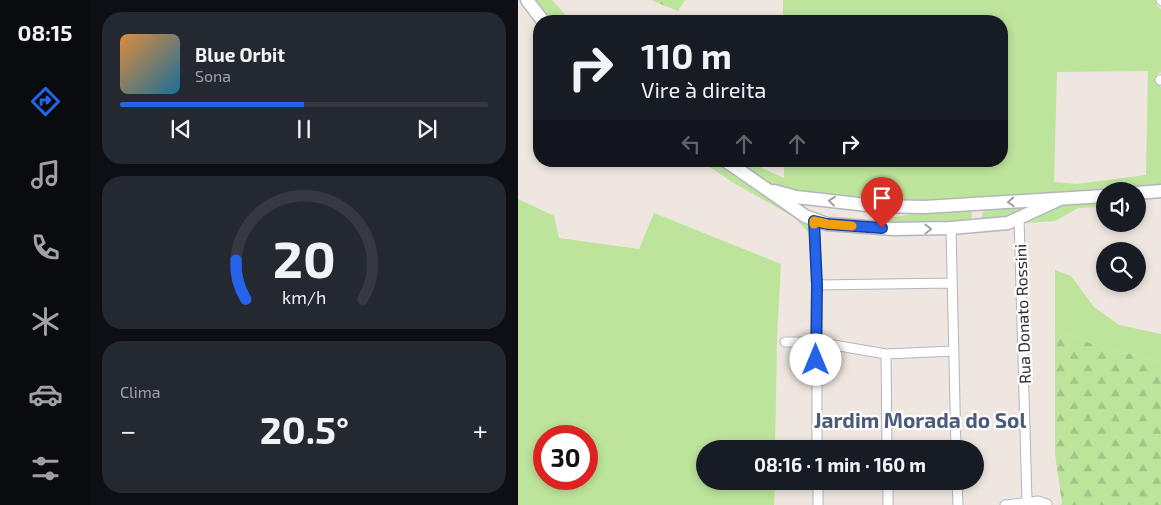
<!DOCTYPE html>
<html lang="pt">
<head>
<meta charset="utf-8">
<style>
  :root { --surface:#171b24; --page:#242831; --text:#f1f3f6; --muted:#9ea1a6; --line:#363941; --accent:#2563eb }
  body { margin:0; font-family:"Exo 2",sans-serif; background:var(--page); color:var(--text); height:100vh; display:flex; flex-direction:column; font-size:19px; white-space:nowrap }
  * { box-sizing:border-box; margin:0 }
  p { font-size:16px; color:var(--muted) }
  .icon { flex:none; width:28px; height:28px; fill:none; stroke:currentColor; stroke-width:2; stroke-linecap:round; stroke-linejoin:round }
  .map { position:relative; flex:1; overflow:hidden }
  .details { display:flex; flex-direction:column; gap:12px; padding:12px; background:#0d0f14; width:428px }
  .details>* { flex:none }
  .banner { position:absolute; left:15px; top:15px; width:475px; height:152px; border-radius:20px; box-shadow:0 2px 8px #0003; background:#171b24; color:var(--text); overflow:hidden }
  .tools { position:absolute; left:578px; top:182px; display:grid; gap:10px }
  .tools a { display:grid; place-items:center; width:50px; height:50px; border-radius:50%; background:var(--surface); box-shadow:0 2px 8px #0003; font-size:25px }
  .speed { position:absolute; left:15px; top:425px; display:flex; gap:10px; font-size:25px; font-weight:700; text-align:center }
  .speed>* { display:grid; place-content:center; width:65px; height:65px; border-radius:50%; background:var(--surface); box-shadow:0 2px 8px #0003; line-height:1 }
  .speed .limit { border:8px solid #d22; background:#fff; color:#111 }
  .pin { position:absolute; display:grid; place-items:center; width:42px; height:42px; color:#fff; margin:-51px -21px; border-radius:50% 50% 50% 0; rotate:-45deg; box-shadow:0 0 5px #0007 }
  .pin .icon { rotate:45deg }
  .me { position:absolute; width:55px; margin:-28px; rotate:0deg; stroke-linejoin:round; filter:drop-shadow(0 0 4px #0008) }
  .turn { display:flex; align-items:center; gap:18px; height:105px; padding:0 25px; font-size:22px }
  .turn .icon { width:65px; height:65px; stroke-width:2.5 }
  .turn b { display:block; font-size:35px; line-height:42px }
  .lanes { display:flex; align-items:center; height:48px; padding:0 25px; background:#0003; justify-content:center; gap:25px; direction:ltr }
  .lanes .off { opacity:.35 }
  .big { font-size:38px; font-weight:700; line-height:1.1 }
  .details .widget { flex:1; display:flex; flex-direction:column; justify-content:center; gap:8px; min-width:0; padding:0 18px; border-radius:20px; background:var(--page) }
  .details .dial { align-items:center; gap:0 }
  .dial svg { height:130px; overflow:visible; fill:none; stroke:var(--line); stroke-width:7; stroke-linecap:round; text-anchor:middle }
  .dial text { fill:var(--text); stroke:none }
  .song { display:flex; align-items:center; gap:15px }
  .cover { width:60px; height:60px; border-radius:8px; background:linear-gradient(135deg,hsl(30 70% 55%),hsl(200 70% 35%)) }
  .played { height:5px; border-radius:2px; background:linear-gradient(90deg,var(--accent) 50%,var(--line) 50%) }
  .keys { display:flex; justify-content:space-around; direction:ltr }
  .heat { display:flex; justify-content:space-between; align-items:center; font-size:28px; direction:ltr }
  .trip { position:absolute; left:178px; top:440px; width:288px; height:50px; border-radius:25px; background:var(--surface); box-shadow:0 2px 8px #0003; font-weight:700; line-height:50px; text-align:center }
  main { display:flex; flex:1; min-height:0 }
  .dock { display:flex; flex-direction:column; width:90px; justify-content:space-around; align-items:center; background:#090b0e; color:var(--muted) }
  .dock .icon { width:35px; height:35px }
  .dock .selected { color:var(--accent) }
  .dock b { font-size:22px; color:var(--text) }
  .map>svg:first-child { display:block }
  .green { fill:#bce49b; fill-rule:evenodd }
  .forest { fill:url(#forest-firs) }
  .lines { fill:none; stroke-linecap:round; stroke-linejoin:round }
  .minor-casing { stroke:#b2b6c0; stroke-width:11 }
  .secondary-casing { stroke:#b2b6c0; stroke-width:15 }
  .minor { stroke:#fff; stroke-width:9 }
  .secondary { stroke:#fff; stroke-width:12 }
  .oneway { stroke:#a0a0a0 }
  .route-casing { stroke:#184099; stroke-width:12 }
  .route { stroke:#2563eb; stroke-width:9 }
  .slow { stroke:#f59e0b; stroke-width:9 }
  .labels { text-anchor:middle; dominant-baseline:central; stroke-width:4.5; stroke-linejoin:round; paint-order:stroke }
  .street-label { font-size:16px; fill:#2c2c2c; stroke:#fff }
  .district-label { font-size:21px; font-weight:bold; fill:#4c5a7e; stroke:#fff }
</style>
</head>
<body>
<main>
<nav class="dock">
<b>08:15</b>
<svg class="icon selected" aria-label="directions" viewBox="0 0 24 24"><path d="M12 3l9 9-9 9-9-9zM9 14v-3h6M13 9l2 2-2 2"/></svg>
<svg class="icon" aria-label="music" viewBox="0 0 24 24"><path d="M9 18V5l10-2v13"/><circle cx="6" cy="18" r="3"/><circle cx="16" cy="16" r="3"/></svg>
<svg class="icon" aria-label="phone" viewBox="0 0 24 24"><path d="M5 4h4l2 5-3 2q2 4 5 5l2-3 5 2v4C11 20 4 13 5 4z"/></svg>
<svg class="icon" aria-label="climate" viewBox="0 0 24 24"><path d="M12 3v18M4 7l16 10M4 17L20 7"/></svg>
<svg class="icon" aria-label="car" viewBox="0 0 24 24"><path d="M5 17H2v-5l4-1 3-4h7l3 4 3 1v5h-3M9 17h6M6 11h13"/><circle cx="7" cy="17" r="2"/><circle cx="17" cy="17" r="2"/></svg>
<svg class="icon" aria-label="filters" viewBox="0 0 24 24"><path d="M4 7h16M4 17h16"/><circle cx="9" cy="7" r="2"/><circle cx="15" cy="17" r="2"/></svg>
</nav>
<section class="details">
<div class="widget">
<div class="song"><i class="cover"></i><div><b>Blue Orbit</b><p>Sona</p></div></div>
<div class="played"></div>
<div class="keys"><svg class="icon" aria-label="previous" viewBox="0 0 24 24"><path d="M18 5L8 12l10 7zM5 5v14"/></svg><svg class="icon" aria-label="pause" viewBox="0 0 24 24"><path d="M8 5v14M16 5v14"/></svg><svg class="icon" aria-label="next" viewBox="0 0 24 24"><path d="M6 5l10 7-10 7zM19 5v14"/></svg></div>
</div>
<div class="widget dial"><svg viewBox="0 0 100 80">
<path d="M14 69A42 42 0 1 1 86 69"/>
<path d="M14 69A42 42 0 0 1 8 45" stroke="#2563eb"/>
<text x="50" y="56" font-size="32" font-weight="700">20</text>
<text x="50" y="72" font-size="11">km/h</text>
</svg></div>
<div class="widget"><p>Clima</p>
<div class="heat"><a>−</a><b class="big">20.5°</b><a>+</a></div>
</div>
</section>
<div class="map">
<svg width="644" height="505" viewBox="0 0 644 505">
  <defs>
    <pattern id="forest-firs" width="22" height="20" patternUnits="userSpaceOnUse" patternTransform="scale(1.25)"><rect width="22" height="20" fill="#bce49b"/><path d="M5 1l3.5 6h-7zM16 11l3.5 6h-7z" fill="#a2c486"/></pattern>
  </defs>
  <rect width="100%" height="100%" fill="#eee6df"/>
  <path class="green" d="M14 0H34L53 21H30Z
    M265 0H637L639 6 643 9V72L638 76V82L643 87V188L406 205 260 190 214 161H229L266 178V161H484V21H265ZM630 71 628 175 559 184 536 182 539 72Z
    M183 161H202L291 223 290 232 276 217 214 182Z
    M0 199 36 216 41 238 121 249 136 213 263 264 259 337 257 449H186V481H257L256 505H0ZM26 436H69V479H26Z
    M586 199V207L560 208 537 221 509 223C532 203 557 202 586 199Z
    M523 205C507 212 480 227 463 219L465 212 468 209Z
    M449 210 454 213 453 219 431 223H355L360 217H378L408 211Z
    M537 270 553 276 576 307 601 325 643 334V362L577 345 537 329Z"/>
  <path class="forest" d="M133 0H167L160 11Z
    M537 329 577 345 643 362V505H543L544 503 537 454Z"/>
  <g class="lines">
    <g class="minor-casing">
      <path id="minor" d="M643 0 644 1
        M642 80H644
        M501 217 509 501
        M296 221 299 285V449
        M433 228 438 449
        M299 285 434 283
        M267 342H298L368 354 435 351
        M368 354 369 449
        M300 481V505
        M370 481V505
        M439 481 440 505
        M487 505 520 501 529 504"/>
    </g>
    <g class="secondary-casing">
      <path id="secondary" d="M9 0 25 21
        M208 161 287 216 309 224 376 229 433 228 490 223 542 199
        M256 191 278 197 358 206 407 207 586 196
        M619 193 644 191"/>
    </g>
    <use href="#minor" class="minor"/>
    <use href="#secondary" class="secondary"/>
  </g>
  <defs><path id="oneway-chevron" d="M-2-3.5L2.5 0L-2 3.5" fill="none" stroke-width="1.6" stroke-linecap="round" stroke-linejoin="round" transform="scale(1.25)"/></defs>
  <g class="oneway">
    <use href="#oneway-chevron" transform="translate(314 201) rotate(-173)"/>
    <use href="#oneway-chevron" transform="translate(493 202) rotate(177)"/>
    <use href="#oneway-chevron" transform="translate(410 229) rotate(-1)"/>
  </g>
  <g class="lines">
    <g class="route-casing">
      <path id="route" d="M298 360 299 285 296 221 309 224 364 228"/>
    </g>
    <use href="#route" class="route"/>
    <path class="slow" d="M296 224V221L309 224 334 226"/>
  </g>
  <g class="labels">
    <g class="street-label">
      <text transform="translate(504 314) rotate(-92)">Rua Donato Rossini</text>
    </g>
    <g class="district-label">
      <text x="402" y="419">Jardim Morada do Sol</text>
    </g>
  </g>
</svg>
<div class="tools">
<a><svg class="icon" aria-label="sound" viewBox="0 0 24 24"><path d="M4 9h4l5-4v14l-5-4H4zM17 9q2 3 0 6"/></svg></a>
<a><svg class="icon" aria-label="search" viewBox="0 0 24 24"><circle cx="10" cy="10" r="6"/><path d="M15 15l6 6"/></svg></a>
</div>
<div class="speed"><div class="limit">30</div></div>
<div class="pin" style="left:364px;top:228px;background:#d93025"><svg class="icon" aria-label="arrive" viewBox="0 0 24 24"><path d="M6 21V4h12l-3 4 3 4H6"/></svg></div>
<svg class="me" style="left:298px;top:360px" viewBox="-20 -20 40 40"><circle r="19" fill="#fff"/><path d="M0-13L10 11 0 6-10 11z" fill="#2563eb"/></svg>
<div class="trip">08:16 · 1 min · 160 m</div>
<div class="banner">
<div class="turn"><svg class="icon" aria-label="right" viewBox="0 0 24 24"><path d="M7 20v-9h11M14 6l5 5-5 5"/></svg><div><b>110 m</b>Vire à direita</div></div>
<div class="lanes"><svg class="icon off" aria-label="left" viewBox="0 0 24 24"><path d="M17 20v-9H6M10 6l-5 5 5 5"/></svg><svg class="icon off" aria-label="ahead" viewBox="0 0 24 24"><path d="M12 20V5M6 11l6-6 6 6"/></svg><svg class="icon off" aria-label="ahead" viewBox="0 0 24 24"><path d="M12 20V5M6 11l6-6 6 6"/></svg><svg class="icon" aria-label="right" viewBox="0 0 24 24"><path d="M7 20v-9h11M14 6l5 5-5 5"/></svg></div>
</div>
</div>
</main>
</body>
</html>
